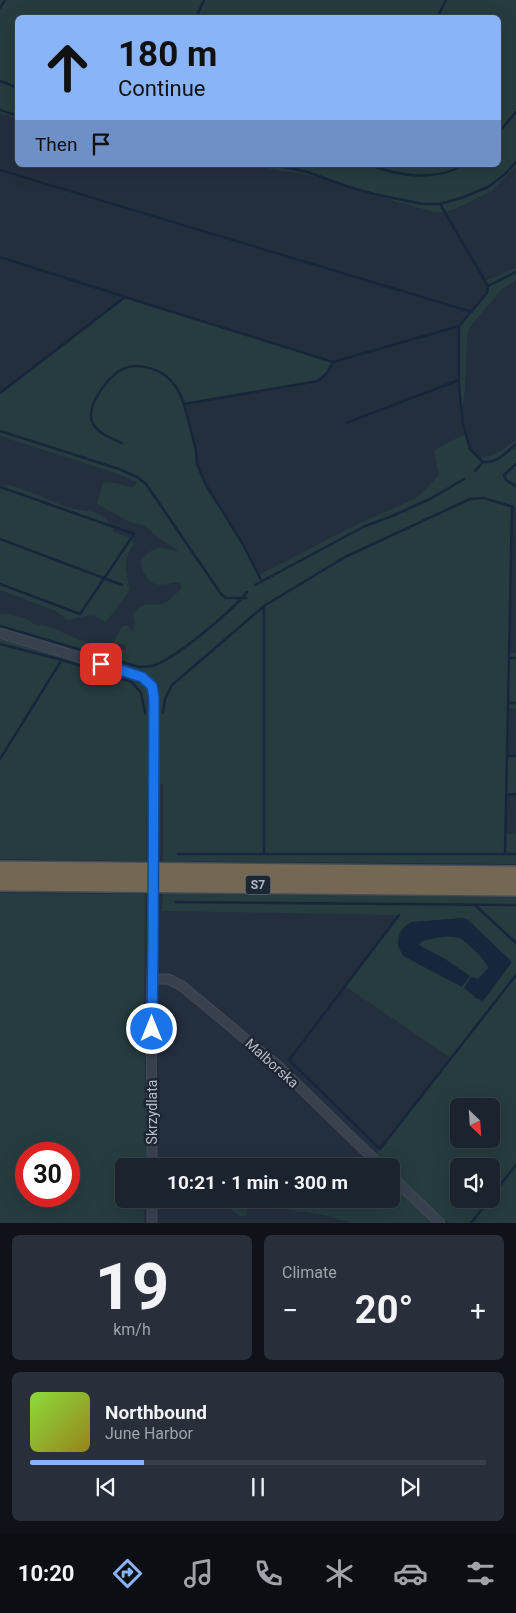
<!DOCTYPE html>
<html lang="en">
<head>
<meta charset="utf-8">
<style>
  :root { --surface:#1b232e; --page:#282f3a; --text:#f1f3f6; --muted:#a0a4aa; --line:#39404a; --accent:#8ab4f8 }
  body { margin:0; font-family:Roboto,sans-serif; background:var(--page); color:var(--text); height:100vh; display:flex; flex-direction:column; font-size:19px; white-space:nowrap }
  * { box-sizing:border-box; margin:0 }
  p { font-size:16px; color:var(--muted) }
  .icon { flex:none; width:28px; height:28px; fill:none; stroke:currentColor; stroke-width:2; stroke-linecap:round; stroke-linejoin:round }
  .map { position:relative; height:1223px; overflow:hidden }
  .drawer { display:flex; flex-direction:column; gap:12px; padding:12px; background:#0f1319; flex:1 }
  .drawer>* { flex:none }
  .banner { position:absolute; left:15px; top:15px; width:486px; height:152px; border-radius:8px; box-shadow:0 5px 20px #0002,0 0 0 1px var(--line); background:#8ab4f8; color:#111; overflow:hidden }
  .needle { width:32px; rotate:155deg }
  .buttons { position:absolute; left:450px; top:1098px; display:grid; gap:10px }
  .buttons a { display:grid; place-items:center; width:50px; height:50px; border-radius:8px; background:var(--surface); box-shadow:0 5px 20px #0002,0 0 0 1px var(--line); font-size:25px }
  .speed { position:absolute; left:15px; top:1142px; display:flex; gap:10px; font-size:25px; font-weight:700; text-align:center }
  .speed>* { display:grid; place-content:center; width:65px; height:65px; border-radius:50%; background:var(--surface); box-shadow:0 5px 20px #0002,0 0 0 1px var(--line); line-height:1 }
  .speed .limit { border:8px solid #d22; background:#fff; color:#111 }
  .pin { position:absolute; display:grid; place-items:center; width:42px; height:42px; color:#fff; margin:-21px; border-radius:10px; box-shadow:0 2px 8px #0006 }
  .me { position:absolute; width:55px; margin:-28px; rotate:0deg; stroke-linejoin:round; filter:drop-shadow(0 0 4px #0008) }
  .turn { display:flex; align-items:center; gap:18px; height:105px; padding:0 20px; font-size:22px }
  .turn .icon { width:65px; height:65px; stroke-width:2.5 }
  .turn b { display:block; font-size:35px; line-height:42px }
  .then { display:flex; align-items:center; height:48px; padding:0 20px; background:#0003; gap:10px; font-size:19px }
  .big { font-size:38px; font-weight:700; line-height:1.1 }
  .drawer .card { flex:1; display:flex; flex-direction:column; justify-content:center; gap:8px; min-width:0; padding:0 18px; border-radius:8px; background:var(--page) }
  .drawer .dial { align-items:center; gap:0 }
  .dial b { font-size:65px; line-height:1 }
  .song { display:flex; align-items:center; gap:15px }
  .cover { width:60px; height:60px; border-radius:8px; background:linear-gradient(135deg,hsl(90 70% 55%),hsl(50 70% 35%)) }
  .played { height:5px; border-radius:2px; background:linear-gradient(90deg,var(--accent) 25%,var(--line) 25%) }
  .keys { display:flex; justify-content:space-around; direction:ltr }
  .heat { display:flex; justify-content:space-between; align-items:center; font-size:28px; direction:ltr }
  .drawer .tiles { flex:1; display:grid; gap:12px; grid-template-columns:1fr 1fr }
  .card:last-child { grid-column:span 2 }
  .trip { position:absolute; left:115px; top:1158px; width:285px; height:50px; border-radius:8px; background:var(--surface); box-shadow:0 5px 20px #0002,0 0 0 1px var(--line); font-weight:700; line-height:50px; text-align:center }
  .tabs { display:flex; height:80px; justify-content:space-around; align-items:center; background:#0b0e12; color:var(--muted) }
  .tabs .icon { width:35px; height:35px }
  .tabs .current { color:var(--accent) }
  .tabs b { font-size:22px; color:var(--text) }
  .map>svg:first-child { display:block }
  .green { fill:#263c3f; fill-rule:evenodd }
  .water { fill:#17263c }
  .lines { fill:none; stroke-linecap:round; stroke-linejoin:round }
  .stream { stroke:#17263c; stroke-width:2.5 }
  .street-casing { stroke:#414a57; stroke-width:11 }
  .highway-casing { stroke:#434c59; stroke-width:18 }
  .street { stroke:#38414e; stroke-width:9 }
  .highway { stroke:#746855; stroke-width:15 }
  .street-bridge-casing { stroke:#414a57; stroke-width:11; stroke-linecap:butt }
  .street-bridge { stroke:#38414e; stroke-width:9 }
  .route-casing { stroke:#114b97; stroke-width:12 }
  .route { stroke:#1a73e8; stroke-width:9 }
  .labels { text-anchor:middle; dominant-baseline:central; stroke-width:5; stroke-linejoin:round; paint-order:stroke }
  .shield { fill:#1d2633; stroke:#878f9c; stroke-width:1 }
  .shield-label { font-size:12px; font-weight:bold; fill:#b4bcc9 }
  .street-label { font-size:14px; fill:#b4bcc9; stroke:#1d2633 }
</style>
</head>
<body>
<div class="map">
<svg width="516" height="1223" viewBox="0 0 516 1223">
  <rect width="100%" height="100%" fill="#242f3e"/>
  <path class="green" d="M0 0H516V166L493 190 455 209 445 212H435L397 202 324 178 248 165H499V18H18L17 119 0 113Z
    M516 268V280L502 289 469 328 467 339 465 390 462 411 459 386V326L487 293 488 286 485 281Z
    M125 297 333 362 327 373 318 381 185 404 196 450 197 464 206 485 241 541 259 575 360 523 414 499 422 493 439 475 434 450 465 434 470 449 478 458C493 457 504 449 516 440V508L512 507 509 653H516V709L508 708 507 756H516V794L506 795V834H516V864L163 861V784L147 785 146 861 0 859V614H8L27 619 34 624 48 626 82 641 110 649 125 650 126 645 113 643 122 626 127 625 132 631 135 623 133 614C142 600 148 607 162 604 169 602 175 594 181 589L180 583C175 582 172 583 167 584 150 588 143 576 141 561 152 547 160 545 176 552L177 549 162 540 143 525 132 523 97 504 103 482 116 483 132 488 137 482 115 473 0 436V393Z
    M8 485C31 490 51 502 74 509 81 511 89 510 97 513 101 515 105 519 109 522L108 525 114 527 112 531 131 539 134 543C122 564 125 566 130 590L106 622 92 615 67 620 56 611 0 590V487Z
    M0 893 145 894 144 1014 146 1164V1166H124V1199H144V1223H0ZM26 1154H69V1196H26Z
    M163 893 516 897V1223H448L391 1170V1166H387L375 1155 451 1058 345 986 398 915 162 911ZM459 1106H491V1139H459ZM459 1166H491V1199H459Z
    M402 1192 434 1223H352L324 1215 248 1204 246 1216H240L218 1200 219 1199H391V1193Z"/>
  <path class="water" d="M462 918 467 919 512 962 483 1001 476 998 464 988 471 977 478 979 488 968 487 965C483 958 468 943 461 939 451 934 430 938 421 942L419 945 445 959 470 976 462 987 403 956 398 946C398 934 401 927 412 922Z"/>
  <g class="lines">
    <path class="stream" d="M0 8 5 0
      M196 18 204 0
      M437 18 446 0
      M0 81 18 88
      M0 110 18 116
      M499 132 516 112
      M275 165 308 172 349 187 374 194 423 204H440L464 197 488 187 504 175 516 162
      M369 165C401 176 433 182 464 165
      M0 170 472 312
      M0 257 125 297
      M488 286 516 272
      M459 326V386L463 424 470 449 483 462C497 463 506 453 516 444
      M333 362 459 326 487 293 488 286 440 204
      M0 393 125 297 333 362 327 373 318 381 184 404 196 450 197 464 206 485 241 541 262 582
      M346 423 459 380
      M0 431 119 469 137 477 146 484 221 594 226 598H246
      M122 443C111 438 96 433 92 421 89 414 93 404 96 398 102 388 111 375 121 370 139 360 165 370 176 387 179 392 182 398 184 404
      M516 464 504 475 506 480 516 486
      M475 471 483 462
      M0 487 134 534 80 614 0 584
      M0 539 122 585
      M255 585 365 526 390 517 430 499 464 479
      M264 606V854
      M0 626 139 667C143 666 147 667 151 666 172 662 233 610 247 592
      M0 644 62 660 132 682 141 693 145 713
      M509 658H516
      M508 703H516
      M163 712 165 699 172 685 264 606 345 557 470 499 484 498 513 507
      M508 756H516
      M0 759 61 661
      M506 795 516 794
      M178 854H516
      M505 854 512 506
      M176 902 516 905
      M475 905 516 943
      M399 915 289 1060 380 1149 516 975
      M491 1197 516 1165
      M471 1223 490 1199"/>
    <g class="street-casing">
      <path id="street" d="M0 633 135 674C146 679 152 684 154 697V789
        M153 979H168L182 986 277 1065 381 1166
        M152 1166 151 1009 153 948
        M391 1176 440 1223
        M152 1223V1199"/>
    </g>
    <g class="highway-casing">
      <path id="highway" d="M0 869 516 874
        M0 883 516 888"/>
    </g>
    <use href="#street" class="street"/>
    <use href="#highway" class="highway"/>
    <g class="street-bridge-casing">
      <path id="street-bridge" d="M153 948 154 789"/>
    </g>
    <use href="#street-bridge" class="street-bridge"/>
  </g>
  <g class="lines">
    <g class="route-casing">
      <path id="route" d="M101 664 142 677 152 686 154 697 153 948 152 1029"/>
    </g>
    <use href="#route" class="route"/>
  </g>
  <g class="labels">
    <rect class="shield" x="245.5" y="875.5" width="25" height="19" rx="4"/>
    <g class="shield-label">
      <text x="258" y="885">S7</text>
    </g>
    <g class="street-label">
      <text transform="translate(272 1063) rotate(42)">Malborska</text>
      <text transform="translate(152 1112) rotate(-90)">Skrzydlata</text>
    </g>
  </g>
</svg>
<div class="buttons">
<a><svg class="needle" viewBox="-14 -14 28 28"><path d="M0-13l5 13h-10z" fill="#e53935"/><path d="M0 13l5-13h-10z" fill="#a0a4aa"/></svg></a>
<a><svg class="icon" aria-label="sound" viewBox="0 0 24 24"><path d="M4 9h4l5-4v14l-5-4H4zM17 9q2 3 0 6"/></svg></a>
</div>
<div class="speed"><div class="limit">30</div></div>
<div class="pin" style="left:101px;top:664px;background:#d93025"><svg class="icon" aria-label="arrive" viewBox="0 0 24 24"><path d="M6 21V4h12l-3 4 3 4H6"/></svg></div>
<svg class="me" style="left:152px;top:1029px" viewBox="-20 -20 40 40"><circle r="17" fill="#1a73e8" stroke="#fff" stroke-width="3"/><path d="M0-11L8 9 0 5-8 9z" fill="#fff"/></svg>
<div class="trip">10:21 · 1 min · 300 m</div>
<div class="banner">
<div class="turn"><svg class="icon" aria-label="ahead" viewBox="0 0 24 24"><path d="M12 20V5M6 11l6-6 6 6"/></svg><div><b>180 m</b>Continue</div></div>
<div class="then">Then<svg class="icon" aria-label="arrive" viewBox="0 0 24 24"><path d="M6 21V4h12l-3 4 3 4H6"/></svg></div>
</div>
</div>
<section class="drawer">
<div class="tiles">
<div class="card dial"><b>19</b><p>km/h</p></div>
<div class="card"><p>Climate</p>
<div class="heat"><a>−</a><b class="big">20°</b><a>+</a></div>
</div>
<div class="card">
<div class="song"><i class="cover"></i><div><b>Northbound</b><p>June Harbor</p></div></div>
<div class="played"></div>
<div class="keys"><svg class="icon" aria-label="previous" viewBox="0 0 24 24"><path d="M18 5L8 12l10 7zM5 5v14"/></svg><svg class="icon" aria-label="pause" viewBox="0 0 24 24"><path d="M8 5v14M16 5v14"/></svg><svg class="icon" aria-label="next" viewBox="0 0 24 24"><path d="M6 5l10 7-10 7zM19 5v14"/></svg></div>
</div>
</div>
</section>
<nav class="tabs">
<b>10:20</b>
<svg class="icon current" aria-label="directions" viewBox="0 0 24 24"><path d="M12 3l9 9-9 9-9-9zM9 14v-3h6M13 9l2 2-2 2"/></svg>
<svg class="icon" aria-label="music" viewBox="0 0 24 24"><path d="M9 18V5l10-2v13"/><circle cx="6" cy="18" r="3"/><circle cx="16" cy="16" r="3"/></svg>
<svg class="icon" aria-label="phone" viewBox="0 0 24 24"><path d="M5 4h4l2 5-3 2q2 4 5 5l2-3 5 2v4C11 20 4 13 5 4z"/></svg>
<svg class="icon" aria-label="climate" viewBox="0 0 24 24"><path d="M12 3v18M4 7l16 10M4 17L20 7"/></svg>
<svg class="icon" aria-label="car" viewBox="0 0 24 24"><path d="M5 17H2v-5l4-1 3-4h7l3 4 3 1v5h-3M9 17h6M6 11h13"/><circle cx="7" cy="17" r="2"/><circle cx="17" cy="17" r="2"/></svg>
<svg class="icon" aria-label="filters" viewBox="0 0 24 24"><path d="M4 7h16M4 17h16"/><circle cx="9" cy="7" r="2"/><circle cx="15" cy="17" r="2"/></svg>
</nav>
</body>
</html>
